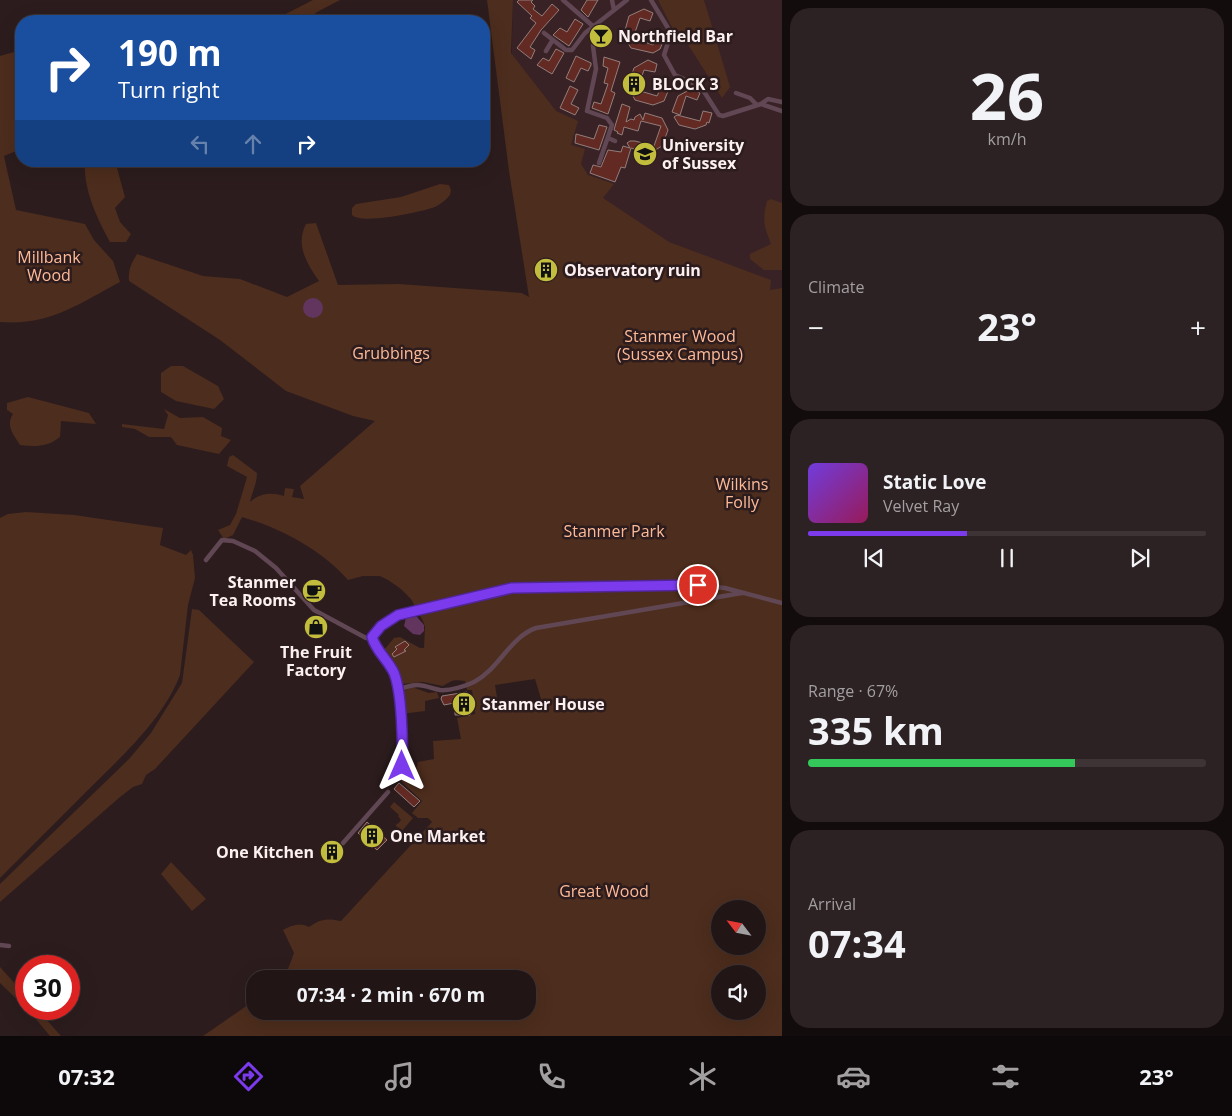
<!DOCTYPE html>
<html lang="en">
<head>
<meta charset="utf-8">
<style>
  :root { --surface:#211516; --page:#2d2223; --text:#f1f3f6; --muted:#a29fa1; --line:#3e3435; --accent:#7c3aed }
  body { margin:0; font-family:"Open Sans",sans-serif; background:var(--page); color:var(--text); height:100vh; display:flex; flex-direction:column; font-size:19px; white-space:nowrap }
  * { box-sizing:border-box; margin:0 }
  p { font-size:16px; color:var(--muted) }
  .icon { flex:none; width:28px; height:28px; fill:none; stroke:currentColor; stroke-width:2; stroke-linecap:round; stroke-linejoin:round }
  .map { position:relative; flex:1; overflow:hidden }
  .drawer { display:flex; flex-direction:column; gap:8px; padding:8px; background:#120c0c; width:450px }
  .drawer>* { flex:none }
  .banner { position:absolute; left:15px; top:15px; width:475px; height:152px; border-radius:20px; box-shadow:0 5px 20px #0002,0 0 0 1px var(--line); background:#1a4fa0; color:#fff; overflow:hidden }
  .needle { width:32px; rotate:302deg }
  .tools { position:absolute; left:711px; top:900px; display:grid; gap:10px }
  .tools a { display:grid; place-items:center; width:55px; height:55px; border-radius:50%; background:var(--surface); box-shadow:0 5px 20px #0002,0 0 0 1px var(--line); font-size:25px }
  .speed { position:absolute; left:15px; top:955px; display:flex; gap:10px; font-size:25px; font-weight:700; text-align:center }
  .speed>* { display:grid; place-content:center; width:65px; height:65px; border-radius:50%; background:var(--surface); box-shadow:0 5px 20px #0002,0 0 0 1px var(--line); line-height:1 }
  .speed .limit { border:8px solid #d22; background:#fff; color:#111 }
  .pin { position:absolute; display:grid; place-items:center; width:42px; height:42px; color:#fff; margin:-21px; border:2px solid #fff; border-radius:50%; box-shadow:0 1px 5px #0007 }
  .me { position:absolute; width:55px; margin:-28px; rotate:0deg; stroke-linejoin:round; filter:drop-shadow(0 0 4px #0008) }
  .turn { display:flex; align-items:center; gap:18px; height:105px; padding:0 20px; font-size:22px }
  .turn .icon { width:65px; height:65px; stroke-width:2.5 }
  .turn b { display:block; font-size:35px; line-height:42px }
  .lanes { display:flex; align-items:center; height:48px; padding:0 20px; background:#0003; justify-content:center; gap:25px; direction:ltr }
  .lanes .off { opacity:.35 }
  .big { font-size:38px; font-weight:700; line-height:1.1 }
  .drawer .tile { flex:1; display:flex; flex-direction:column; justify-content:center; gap:8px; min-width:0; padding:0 18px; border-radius:20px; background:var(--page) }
  .drawer .dial { align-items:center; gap:0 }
  .dial b { font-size:65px; line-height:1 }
  .song { display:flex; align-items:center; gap:15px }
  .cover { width:60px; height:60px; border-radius:8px; background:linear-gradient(135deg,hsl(260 70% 55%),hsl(330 70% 35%)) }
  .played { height:5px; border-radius:2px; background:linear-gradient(90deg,var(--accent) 40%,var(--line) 40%) }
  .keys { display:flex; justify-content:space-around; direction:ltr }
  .heat { display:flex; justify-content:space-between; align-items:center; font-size:28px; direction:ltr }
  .charge { height:8px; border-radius:4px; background:linear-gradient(90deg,#34c759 67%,var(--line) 0) }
  .trip { position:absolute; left:246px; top:970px; width:290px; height:50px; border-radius:20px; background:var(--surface); box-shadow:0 5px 20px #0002,0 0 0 1px var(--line); font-weight:700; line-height:50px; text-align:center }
  .menu { display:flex; height:80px; justify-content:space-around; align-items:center; background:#0d0809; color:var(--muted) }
  .menu .icon { width:35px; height:35px }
  .menu .active { color:var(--accent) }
  .menu b { font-size:22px; color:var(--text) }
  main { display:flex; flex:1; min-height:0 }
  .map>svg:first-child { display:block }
  .built { fill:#392226 }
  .green { fill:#4d2d1d; fill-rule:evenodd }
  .water { fill:#61355d }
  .building { fill:#632a23; stroke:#927e7a }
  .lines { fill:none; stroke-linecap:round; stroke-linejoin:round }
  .street { stroke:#604753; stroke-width:4.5 }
  .route-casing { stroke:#51269a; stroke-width:12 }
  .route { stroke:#7c3aed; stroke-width:9 }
  .labels { text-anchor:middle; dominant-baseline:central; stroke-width:5; stroke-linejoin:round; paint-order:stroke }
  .poi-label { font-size:16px; font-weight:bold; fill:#fcf0f1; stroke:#2c1c1e; text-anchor:start }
  .park-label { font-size:16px; fill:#feba97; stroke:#2c1c1e }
</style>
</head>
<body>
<main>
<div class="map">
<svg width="782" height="1036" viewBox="0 0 782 1036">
  <rect width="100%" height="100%" fill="#2c1c1e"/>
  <path class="built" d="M513 0H658L680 32 708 19 704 0H782V299L530 297 509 171Z"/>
  <path class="green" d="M313 0H340L317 12 305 21H272Z
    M487 0H513L511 53 556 111 578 121 571 145 585 149 581 164 588 175 614 184 603 198 669 242 771 280 770 290 782 288V1036H203L255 1000V1011H528V979H279L288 969 294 953 283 930C292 925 300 922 309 927 320 919 327 918 341 921L432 822 428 818H418L412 813 422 801 401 781 403 774 410 768 416 770 418 762 434 759 433 741 461 739 457 718 475 714 472 690H467L465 681C454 680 454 679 443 686L423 682 401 684 398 672 383 651 394 638 400 637 420 648H424L425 627 423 621 411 599 401 589 388 580 380 576H363L348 580C322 550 280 528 242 517L233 535 224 539 218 530 230 525 236 514 247 477 227 466 229 457 233 455 257 473C257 484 252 492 250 502 260 493 271 492 284 496L285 488 294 489 292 497 304 499 300 486 375 421 353 416 286 391 220 340 129 281C128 270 131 264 137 254L203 276 240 279 287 297 319 281C307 264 295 245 306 224L316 223 338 285 399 284 522 293 529 297 509 171ZM535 679 541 699 499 710 495 685ZM720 909H758V946H720ZM720 974H758V1011H720Z
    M658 0H704L730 87 722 98 680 32 676 35Z
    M21 50V149L4 156 16 210 85 224 94 240 113 261 120 282C79 304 49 326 0 322V56Z
    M85 161H115L125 197 115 208 120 222 131 234 126 242H110C97 218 83 189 85 161Z
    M440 184 449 185 451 190 450 195C446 200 441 204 435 207 421 212 362 225 352 215V208L356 204 401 197Z
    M771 199 782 203V270H764L750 259V254L771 244C764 226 762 220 767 201Z
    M171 366H183L218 386 224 399 214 409 176 401 161 392V373Z
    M28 397 89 413 96 424 61 421 60 437C48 447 35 447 20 445 14 435 5 426 13 414L7 410V403Z
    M164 409 180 418 203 417 222 428 221 436 231 440 219 454 177 445 171 437H149L135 429 122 427V424L164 429 168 415Z
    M26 512 74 515 163 528 160 545 186 555 191 550 193 555 195 578 188 605 180 675C163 720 120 758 87 791 58 820 29 849 0 878V518L8 514Z
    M192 609 199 610 254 662 155 769 146 775 142 784 133 787 120 797 0 902V884L129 759 151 733 182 683Z
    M412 687 429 693 437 692 439 698 425 701V711L401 714 402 692Z
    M394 802 413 818 402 831 396 826 397 823 398 824 401 820 398 816 399 815 390 807Z
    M171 862 206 899 192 911 161 874Z
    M0 967 26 996V1009H37L61 1036H50L30 1012 0 983Z"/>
  <path class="water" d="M303 308a10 10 0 1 1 20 0a10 10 0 1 1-20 0Z
    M411 615 417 617 424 625V631L420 635 413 634 404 626 406 618Z"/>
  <path class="building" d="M519 0H533L531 2 535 6 533 9 542 16 552 4 559 10 541 30 530 47 535 50 531 59 517 48 536 23 530 18 532 16 517 2Z
    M587 0H598L588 17 581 10Z
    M644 9 653 13 650 21 640 18 633 38 653 45 658 34 665 37 660 49 653 53 631 48 625 38 626 35 624 34 629 16Z
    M575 19 583 24 569 46 553 35 560 28 567 32Z
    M556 49 564 53 552 74 537 65 543 58 549 61Z
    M576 56 591 63V65L588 71 581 68 574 82 566 78Z
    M604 57 620 62 611 91 615 93 608 114 592 108 594 102 601 104 608 84 604 83 608 68 603 66Z
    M648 60 657 64 655 72 644 70 637 90 657 96 662 86 669 89 664 101 653 105 635 100 628 86 634 68Z
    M570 86 578 90 571 104 579 108 575 115 560 108Z
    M691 89 700 93 697 100 686 96 680 115 672 112 678 96Z
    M622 104 630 107 626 122 631 119 634 120 635 117 640 114 643 120 645 113 662 118 668 130 662 146 650 153 631 148 625 168 621 167 615 182 590 173 593 165 601 167 608 150 621 152 623 146 630 148 627 143 630 141H635L654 146 661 126 641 121 638 131 624 127 622 135 617 133 618 132 614 130 616 123Z
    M703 111 712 113 709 123 707 122 706 125 695 129 679 125 674 117 677 115 700 121Z
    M599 125 607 127 599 150 575 143 576 134 594 139Z
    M405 641 409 645 404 650 406 651 394 657 392 654 397 649 395 647Z
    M467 692 470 715H455V712L460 711 459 702 444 705 441 699 442 696Z
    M399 783 420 801 414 807 394 789Z
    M367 822 387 840 377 850 358 833Z
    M335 843 341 847 330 862 324 858Z"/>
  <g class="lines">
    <path class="street" d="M563 0 594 27
      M612 0 614 10
      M651 0 671 33 664 55 675 75 701 87 719 115 723 116 761 104 768 99 782 102
      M594 27 596 30 593 46 596 69 587 111 607 118 612 125 599 163
      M544 33 566 50H572L585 33 627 0
      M546 51 552 41
      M736 93 750 98 756 104
      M761 104 782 111
      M608 138 615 141
      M206 560 222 540 233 541 255 551 276 568 314 610 366 638 372 637
      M398 689C404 688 411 685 417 685 426 685 433 689 440 690 450 691 466 686 474 682 499 669 510 637 536 628L742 593
      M400 773C405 755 401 691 394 673 388 660 376 651 372 637L381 626 399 615 512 588 698 585 725 588 782 603
      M343 843 388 792
      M0 945 9 946"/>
  </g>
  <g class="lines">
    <g class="route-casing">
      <path id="route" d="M402 766C403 744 402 693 394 673 388 660 376 651 372 637L381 626 398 615 512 588 698 585"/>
    </g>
    <use href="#route" class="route"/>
  </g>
  <defs>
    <g id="bar-disc" transform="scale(1.25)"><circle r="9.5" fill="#c3bd3e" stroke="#2c1c1e"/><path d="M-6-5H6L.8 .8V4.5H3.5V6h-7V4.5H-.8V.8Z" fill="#111"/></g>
    <g id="building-disc" transform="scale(1.25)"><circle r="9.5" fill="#c3bd3e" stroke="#2c1c1e"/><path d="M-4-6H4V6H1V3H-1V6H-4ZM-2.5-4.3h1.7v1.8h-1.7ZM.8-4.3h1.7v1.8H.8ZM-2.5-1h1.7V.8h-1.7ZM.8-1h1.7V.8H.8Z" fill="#111"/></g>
    <g id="university-disc" transform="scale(1.25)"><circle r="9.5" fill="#c3bd3e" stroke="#2c1c1e"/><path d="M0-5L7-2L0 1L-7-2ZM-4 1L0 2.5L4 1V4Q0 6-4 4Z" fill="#111"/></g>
    <g id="cafe-disc" transform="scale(1.25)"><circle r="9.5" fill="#c3bd3e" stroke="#2c1c1e"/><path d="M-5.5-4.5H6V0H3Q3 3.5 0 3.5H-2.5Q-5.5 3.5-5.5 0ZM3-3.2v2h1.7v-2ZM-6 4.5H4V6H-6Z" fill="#111"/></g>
    <g id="shop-disc" transform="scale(1.25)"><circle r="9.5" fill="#c3bd3e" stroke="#2c1c1e"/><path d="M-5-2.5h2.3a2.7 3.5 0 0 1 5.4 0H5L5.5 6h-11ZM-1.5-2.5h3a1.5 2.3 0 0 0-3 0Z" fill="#111"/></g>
  </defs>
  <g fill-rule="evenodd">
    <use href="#bar-disc" x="601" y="36"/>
    <use href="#building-disc" x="634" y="84"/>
    <use href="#university-disc" x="645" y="154"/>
    <use href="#building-disc" x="546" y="270"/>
    <use href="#cafe-disc" x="314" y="591"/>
    <use href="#shop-disc" x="316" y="627"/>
    <use href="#building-disc" x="464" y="704"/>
    <use href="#building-disc" x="372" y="836"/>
    <use href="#building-disc" x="332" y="852"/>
  </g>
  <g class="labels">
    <g class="poi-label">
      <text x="618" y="36">Northfield Bar</text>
      <text x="652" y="84">BLOCK 3</text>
      <text x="662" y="145">University<tspan x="662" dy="18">of Sussex</tspan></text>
      <text x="564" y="270">Observatory ruin</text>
      <text x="296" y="582" text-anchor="end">Stanmer<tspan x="296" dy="18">Tea Rooms</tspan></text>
      <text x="316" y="652" text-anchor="middle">The Fruit<tspan x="316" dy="18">Factory</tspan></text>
      <text x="482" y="704">Stanmer House</text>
      <text x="390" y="836">One Market</text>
      <text x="314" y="852" text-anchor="end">One Kitchen</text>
    </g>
    <g class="park-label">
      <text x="49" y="257">Millbank<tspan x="49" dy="18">Wood</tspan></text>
      <text x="680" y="336">Stanmer Wood<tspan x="680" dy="18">(Sussex Campus)</tspan></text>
      <text x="391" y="353">Grubbings</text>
      <text x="742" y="484">Wilkins<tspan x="742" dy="18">Folly</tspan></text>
      <text x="614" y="531">Stanmer Park</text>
      <text x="604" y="891">Great Wood</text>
    </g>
  </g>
</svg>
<div class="tools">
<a><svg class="needle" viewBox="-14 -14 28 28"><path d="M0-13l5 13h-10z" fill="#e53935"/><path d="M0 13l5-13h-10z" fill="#a29fa1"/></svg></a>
<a><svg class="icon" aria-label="sound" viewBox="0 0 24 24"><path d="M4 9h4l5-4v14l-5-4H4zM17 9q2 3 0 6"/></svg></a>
</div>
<div class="speed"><div class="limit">30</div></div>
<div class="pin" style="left:698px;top:585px;background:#d93025"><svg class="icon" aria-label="arrive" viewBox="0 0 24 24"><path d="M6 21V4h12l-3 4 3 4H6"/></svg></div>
<svg class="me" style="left:402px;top:766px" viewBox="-20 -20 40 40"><path d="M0-17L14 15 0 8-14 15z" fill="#7c3aed" stroke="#fff" stroke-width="4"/></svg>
<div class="trip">07:34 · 2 min · 670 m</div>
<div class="banner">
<div class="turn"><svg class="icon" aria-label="right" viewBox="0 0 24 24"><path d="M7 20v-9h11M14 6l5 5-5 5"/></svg><div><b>190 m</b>Turn right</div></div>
<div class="lanes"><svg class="icon off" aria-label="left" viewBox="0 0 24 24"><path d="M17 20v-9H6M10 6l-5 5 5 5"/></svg><svg class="icon off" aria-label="ahead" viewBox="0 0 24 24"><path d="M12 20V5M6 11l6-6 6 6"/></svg><svg class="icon" aria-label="right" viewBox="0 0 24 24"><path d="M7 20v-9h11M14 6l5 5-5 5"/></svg></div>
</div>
</div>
<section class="drawer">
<div class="tile dial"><b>26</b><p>km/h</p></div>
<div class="tile"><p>Climate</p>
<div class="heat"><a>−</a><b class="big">23°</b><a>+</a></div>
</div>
<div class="tile">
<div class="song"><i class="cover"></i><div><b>Static Love</b><p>Velvet Ray</p></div></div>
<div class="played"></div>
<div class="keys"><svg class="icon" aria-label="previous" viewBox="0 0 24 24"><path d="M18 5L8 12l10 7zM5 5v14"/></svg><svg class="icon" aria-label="pause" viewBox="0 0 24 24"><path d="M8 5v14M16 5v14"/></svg><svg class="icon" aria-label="next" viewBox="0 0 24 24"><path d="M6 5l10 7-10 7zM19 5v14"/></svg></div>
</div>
<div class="tile"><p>Range · 67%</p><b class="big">335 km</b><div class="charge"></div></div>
<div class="tile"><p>Arrival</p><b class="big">07:34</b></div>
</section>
</main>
<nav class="menu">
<b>07:32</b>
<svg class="icon active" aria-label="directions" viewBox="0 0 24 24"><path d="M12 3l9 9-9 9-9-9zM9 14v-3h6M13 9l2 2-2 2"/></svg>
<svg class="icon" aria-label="music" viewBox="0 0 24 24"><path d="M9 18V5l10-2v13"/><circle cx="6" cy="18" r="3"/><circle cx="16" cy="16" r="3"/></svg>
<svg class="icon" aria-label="phone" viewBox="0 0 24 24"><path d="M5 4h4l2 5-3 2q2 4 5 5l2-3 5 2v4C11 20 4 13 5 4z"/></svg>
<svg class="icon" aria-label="climate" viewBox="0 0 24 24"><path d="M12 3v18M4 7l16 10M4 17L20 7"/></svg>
<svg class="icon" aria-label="car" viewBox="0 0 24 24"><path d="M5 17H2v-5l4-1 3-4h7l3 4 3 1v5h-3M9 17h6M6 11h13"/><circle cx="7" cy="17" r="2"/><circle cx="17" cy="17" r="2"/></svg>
<svg class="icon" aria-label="filters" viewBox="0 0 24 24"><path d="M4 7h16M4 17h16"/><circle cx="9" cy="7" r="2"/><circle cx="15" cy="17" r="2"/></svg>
<b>23°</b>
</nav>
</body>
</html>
